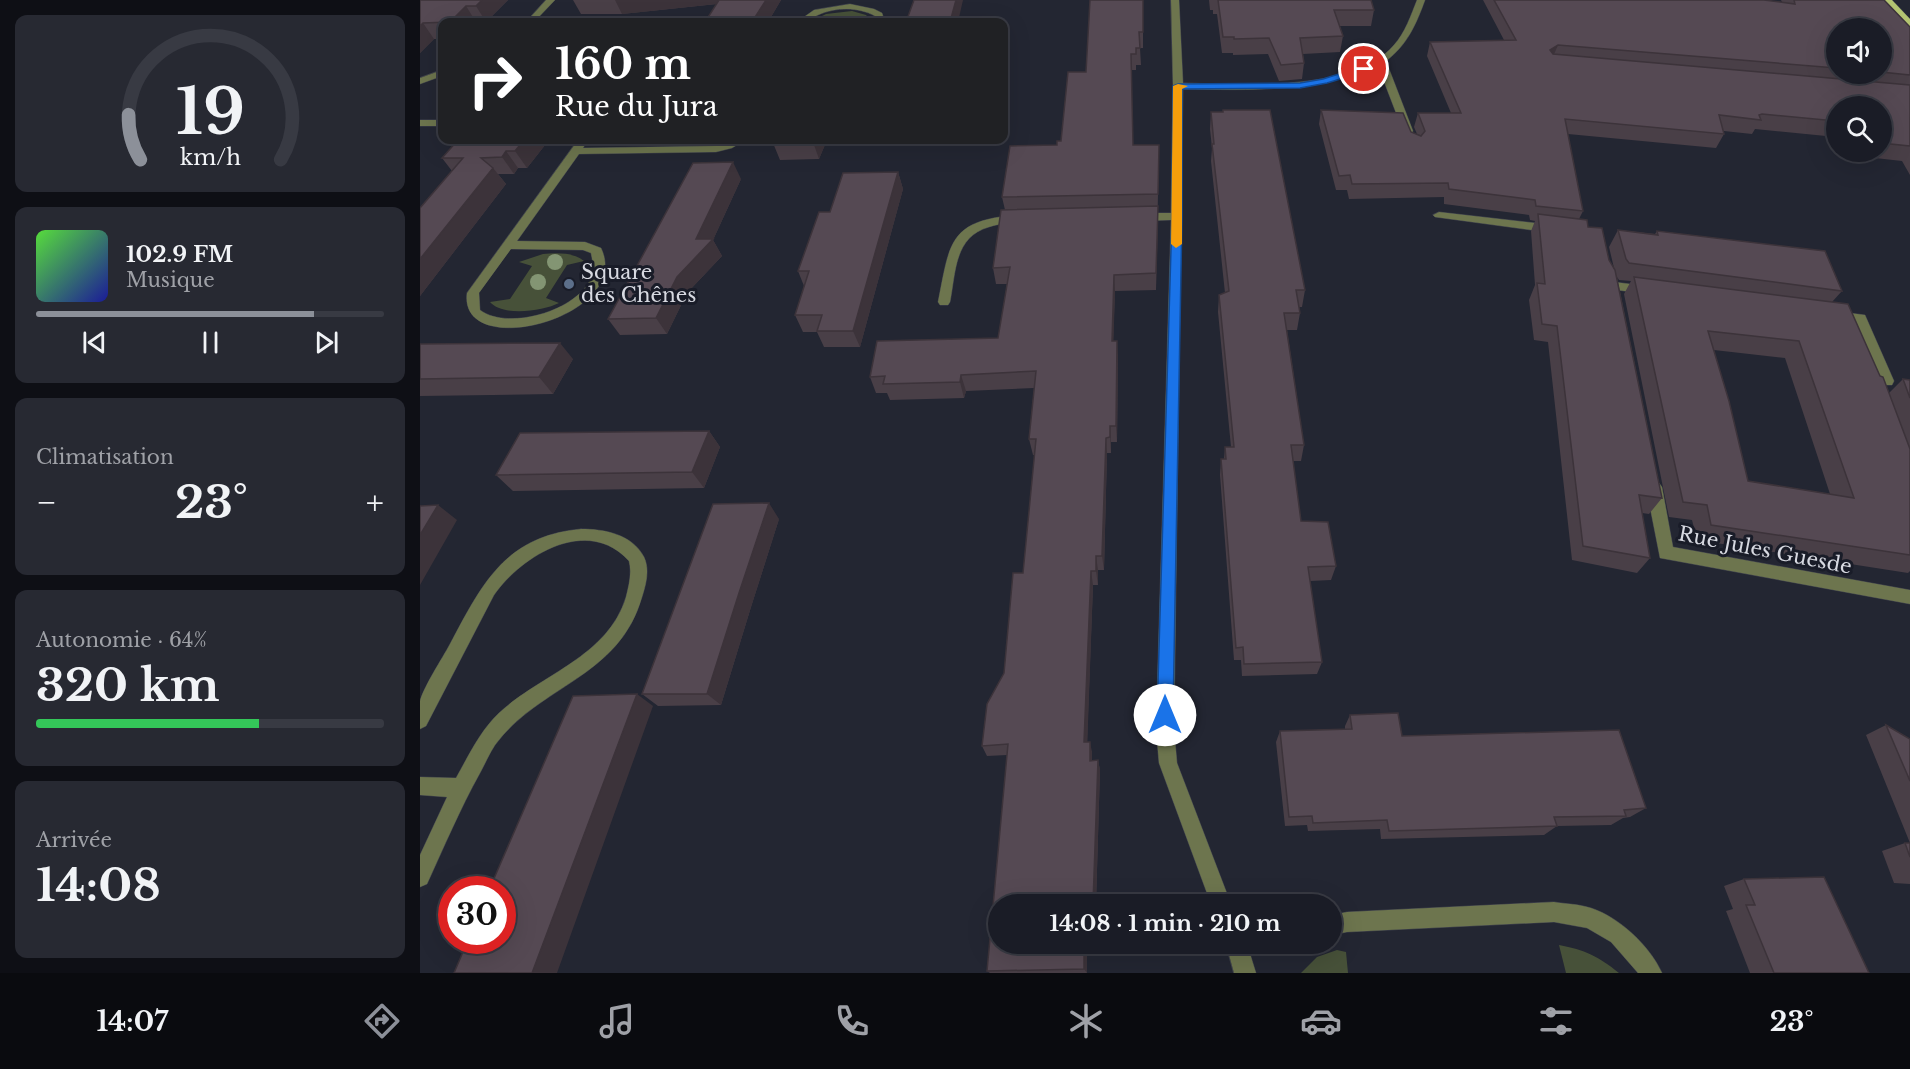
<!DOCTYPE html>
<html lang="fr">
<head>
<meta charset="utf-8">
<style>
  :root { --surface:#1a1c26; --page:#272932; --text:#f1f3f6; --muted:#9fa1a7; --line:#383a43; --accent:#8c9099 }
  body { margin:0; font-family:"Libre Baskerville",serif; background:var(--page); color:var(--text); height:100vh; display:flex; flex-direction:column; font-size:22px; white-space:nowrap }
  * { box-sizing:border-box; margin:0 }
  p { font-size:20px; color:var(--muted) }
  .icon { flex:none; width:33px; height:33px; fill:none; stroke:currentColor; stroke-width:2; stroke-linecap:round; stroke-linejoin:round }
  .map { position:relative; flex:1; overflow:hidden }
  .sheet { display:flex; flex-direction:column; gap:15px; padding:15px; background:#0e0f15; width:420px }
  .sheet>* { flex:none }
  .hud { position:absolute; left:18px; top:18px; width:570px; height:126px; border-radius:12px; box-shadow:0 6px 24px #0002,0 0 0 2px var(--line); background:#202124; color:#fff; overflow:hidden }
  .buttons { position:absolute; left:1406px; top:18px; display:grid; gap:12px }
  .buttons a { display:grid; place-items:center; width:66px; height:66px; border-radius:50%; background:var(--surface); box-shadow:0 6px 24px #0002,0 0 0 2px var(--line); font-size:30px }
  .speed { position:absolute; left:18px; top:876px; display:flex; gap:12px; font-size:30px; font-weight:700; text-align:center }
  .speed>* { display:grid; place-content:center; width:78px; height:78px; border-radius:50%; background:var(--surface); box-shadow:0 6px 24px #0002,0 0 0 2px var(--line); line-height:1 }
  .speed .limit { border:9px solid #d22; background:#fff; color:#111 }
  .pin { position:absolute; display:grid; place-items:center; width:51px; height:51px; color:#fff; margin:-26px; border:3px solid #fff; border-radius:50%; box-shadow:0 2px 6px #0007 }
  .me { position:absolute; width:66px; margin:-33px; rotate:0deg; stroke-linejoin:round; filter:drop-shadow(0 0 4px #0008) }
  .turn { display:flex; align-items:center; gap:21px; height:126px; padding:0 18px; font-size:27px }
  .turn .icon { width:78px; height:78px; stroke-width:2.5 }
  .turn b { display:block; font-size:42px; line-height:51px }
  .big { font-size:45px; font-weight:800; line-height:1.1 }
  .sheet .card { flex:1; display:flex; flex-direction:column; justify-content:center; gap:9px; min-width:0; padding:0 21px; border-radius:12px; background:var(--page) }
  .sheet .dial { align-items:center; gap:0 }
  .dial svg { height:156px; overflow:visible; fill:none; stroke:var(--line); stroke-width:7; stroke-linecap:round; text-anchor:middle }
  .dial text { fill:var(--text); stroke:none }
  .song { display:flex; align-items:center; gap:18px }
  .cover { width:72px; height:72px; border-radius:9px; background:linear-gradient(135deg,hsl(110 70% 55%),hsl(240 70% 35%)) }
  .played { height:6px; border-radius:3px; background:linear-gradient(90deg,var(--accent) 80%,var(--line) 80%) }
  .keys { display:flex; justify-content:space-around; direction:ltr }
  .heat { display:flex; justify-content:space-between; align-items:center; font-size:33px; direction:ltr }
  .charge { height:9px; border-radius:4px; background:linear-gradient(90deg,#34c759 64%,var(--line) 0) }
  .trip { position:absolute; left:568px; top:894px; width:354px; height:60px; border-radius:30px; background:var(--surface); box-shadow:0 6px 24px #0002,0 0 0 2px var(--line); font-weight:800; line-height:60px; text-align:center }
  .tabs { display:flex; height:96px; justify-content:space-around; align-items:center; background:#0a0b0f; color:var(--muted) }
  .tabs .icon { width:42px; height:42px }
  .tabs .selected { color:var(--accent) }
  .tabs b { font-size:27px; color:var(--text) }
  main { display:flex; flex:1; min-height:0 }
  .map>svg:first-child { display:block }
  .green { fill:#475139 }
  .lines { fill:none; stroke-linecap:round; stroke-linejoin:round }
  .minor-casing { stroke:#40434e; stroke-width:1 }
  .major-casing { stroke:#40434e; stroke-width:1 }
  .minor { fill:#6d754e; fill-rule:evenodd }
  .major { fill:#b3c471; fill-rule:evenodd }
  .tree { fill:#839573 }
  .wall { fill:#493f47; fill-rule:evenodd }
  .shaded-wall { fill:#3c333a }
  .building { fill:#554953; stroke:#3c333a; stroke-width:1.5; fill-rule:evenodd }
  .route { fill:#1a73e8; stroke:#114b97; stroke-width:1.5 }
  .slow { fill:#f59e0b }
  .service-dot { fill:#5c6f8a; stroke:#191c28; stroke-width:2 }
  .labels { text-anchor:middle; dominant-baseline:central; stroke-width:6; stroke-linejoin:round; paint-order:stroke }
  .poi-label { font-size:20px; fill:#d7d9e1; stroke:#191c28; text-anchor:start }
  .street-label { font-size:20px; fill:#d7d9e1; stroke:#191c28 }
</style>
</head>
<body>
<main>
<section class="sheet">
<div class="card dial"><svg viewBox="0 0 100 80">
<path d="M14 69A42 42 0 1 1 86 69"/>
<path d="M14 69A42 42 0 0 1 8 46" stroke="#8c9099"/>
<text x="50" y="56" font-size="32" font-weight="700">19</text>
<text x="50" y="72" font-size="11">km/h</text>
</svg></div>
<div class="card">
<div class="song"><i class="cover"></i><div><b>102.9 FM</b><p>Musique</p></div></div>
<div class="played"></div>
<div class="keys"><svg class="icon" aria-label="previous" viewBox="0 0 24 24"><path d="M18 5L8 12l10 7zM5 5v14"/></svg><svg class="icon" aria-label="pause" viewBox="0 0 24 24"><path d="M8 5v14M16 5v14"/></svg><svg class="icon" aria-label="next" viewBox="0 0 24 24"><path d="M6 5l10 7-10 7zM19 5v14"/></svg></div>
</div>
<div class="card"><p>Climatisation</p>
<div class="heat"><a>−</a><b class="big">23°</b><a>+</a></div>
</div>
<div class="card"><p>Autonomie · 64%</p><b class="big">320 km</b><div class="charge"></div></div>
<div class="card"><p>Arrivée</p><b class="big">14:08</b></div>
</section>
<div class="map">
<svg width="1490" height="973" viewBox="0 0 1490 973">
  <rect width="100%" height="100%" fill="#232632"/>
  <path class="green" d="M432 11 446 15 452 22H390L406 14Z
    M178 140H307L288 144H186L180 143Z
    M123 254C136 253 153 252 164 261L147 265 126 298 139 303C123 311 83 317 70 302L90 299 112 266 99 262Z
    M1139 945C1165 950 1178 956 1199 973H1146Z
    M917 950 926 952 928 973H881L897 957Z"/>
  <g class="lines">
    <g class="minor-casing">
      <path id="minor" d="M126 0H135L114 22H106Z
        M751 0H759L763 83C821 84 933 93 974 45 985 33 991 15 997 0H1005C996 25 987 45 966 61L993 131 992 133 983 131 958 66C896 93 830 90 763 89L754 729 757 763 811 904H791L739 763 736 729 751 220 718 221 712 217 718 213H751L753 86Z
        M430 4 454 9 462 13 465 22H457L455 16C438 7 416 7 398 15 390 19 386 23 377 22L394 10Z
        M22 70V76L0 84V78Z
        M0 120H22V126H0Z
        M158 140H168L163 148 296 146 313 140H325L312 148 296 152 159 154 97 241 165 242 181 248C214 317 38 363 47 293ZM91 249 163 250 171 253C172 259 174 266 173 272 165 309 89 332 60 310L59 293Z
        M1019 212 1133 225 1139 229 1133 233 1015 217 1013 215Z
        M598 215 602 217V221C591 224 580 223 569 227 534 237 536 272 530 302L528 305H520L518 302C530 243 528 220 598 215Z
        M1194 282 1226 286 1232 290 1226 294 1190 289 1188 286 1190 283Z
        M1414 311 1445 315 1474 381 1472 385H1458L1452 389 1447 388 1443 379 1445 375H1458L1435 322 1410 318 1408 315Z
        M1234 481 1239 483 1242 487 1253 547 1490 590V604L1240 558 1226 487 1229 483Z
        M161 529C184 529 212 534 224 557 230 570 226 584 222 597 199 678 119 685 75 745 69 754 65 764 60 773 40 809 24 847 7 884L0 887V855L27 797 0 795V777L36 778C49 755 60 731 79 713 121 674 188 657 206 597 209 585 212 573 209 561 168 515 102 555 74 595L6 726 0 729C0 720 0 709 0 701 4 686 22 659 30 644 62 584 85 536 161 529Z
        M1134 902C1146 904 1159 904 1171 908 1199 917 1230 946 1242 973H1218L1191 942 1167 928 1134 922 927 932 912 935V915L927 912Z
        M806 944H827L836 973H814Z"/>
    </g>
    <g class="major-casing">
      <path id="major" d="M1463 0H1472L1490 19V27Z"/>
    </g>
    <use href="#minor" class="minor"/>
    <use href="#major" class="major"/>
  </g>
  <g class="tree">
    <circle cx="135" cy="262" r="8"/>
    <circle cx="118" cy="282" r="8"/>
  </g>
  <path class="wall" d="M0 0H88L66 22H22V39H14L0 53Z
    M153 0H361L348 22H285L297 4 202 14H161Z
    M723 0V48H720L721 65H716V70H711L713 145H739L736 290 695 291 693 341 698 357 697 442H691V453H687L684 570H678V585H673L667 742 672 752V761L678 760 680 770 676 904H579V944H674V947H667V973H570L567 971 587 755 567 756 562 746 584 673 603 573 615 455H613L609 439 614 388 546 391 544 398 470 400 467 393H456L450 377 578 338 587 284H576L573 268 585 210 582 197 641 141 666 72Z
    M789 0H951L954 10 951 26H919L923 36 920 52 883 54 884 63 882 79 859 81 848 54 813 55V53H802L797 14H793V10H790Z
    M1063 0H1344L1362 2 1361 0H1464L1490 27V175L1482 161 1446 157 1443 152H1461V106H1416V137L1335 129 1332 134 1304 131V134L1296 148 1148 134 1163 211 1159 219 1168 227 1194 268 1189 247 1198 230 1235 234 1237 231 1422 291 1412 302 1460 376 1469 393 1483 379 1490 380V571L1488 573 1277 540 1272 520 1249 517 1204 294 1211 281 1199 280 1197 277 1242 498 1229 514 1222 513 1230 558 1217 573 1152 560 1128 342 1114 340 1109 300 1115 285 1111 231 1115 221 1110 220 1109 215 1024 204V197L929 199 927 190H916L899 124 901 110 997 134 994 127 998 113H1031L1007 56 1010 42 1084 40ZM1416 28H1461V74H1416ZM1294 350 1365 358 1410 494 1328 481Z
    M791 112 885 290 882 307H879L880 313 877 330H867L884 445 881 461H873L881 521 916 566 911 580 890 581 902 662 897 674 822 676 821 660H814L800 475 801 459H804L805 447H811L798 312 799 295 805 293 791 161 792 148 790 129Z
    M129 140 107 168H98L94 174H78L86 184 0 296V208L32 171 22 158Z
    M355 140H407L399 159 360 160 353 143Z
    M478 172 483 189 440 347H404L397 332H383L375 315 384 286 378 271 410 212Z
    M321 179 293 240 302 256 267 293 247 334 200 335 188 319Z
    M0 344 153 359 133 394 0 396Z
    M289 431 300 447 284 488 93 491 76 475Z
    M359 519 331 607 301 705 238 706 222 694Z
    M930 715 982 736 1226 808 1210 817 1203 818 1191 825 1137 826 1124 835 961 839 960 829 888 831 887 825 865 826 856 742 860 731 925 729V726Z
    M1466 725 1490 739V884L1474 883 1462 851 1485 843H1490L1446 735Z
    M1324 879 1449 973H1330L1306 911 1313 909 1304 886Z"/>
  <path class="shaded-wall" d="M62 0H88L66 22 56 6Z
    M195 0H314L315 2 202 14Z
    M346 0H361L348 22H332Z
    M536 0H543L538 22H530Z
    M46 6 56 22H30Z
    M3 23 14 39 0 53V26Z
    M1138 45 1132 59 1130 50Z
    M104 140H129L107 168 95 151Z
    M394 140H407L399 159 393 142Z
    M86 151 98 168 94 174 82 157Z
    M313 162 321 179 293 240 302 256 267 293 247 334 236 318 276 239Z
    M73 168 86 184 0 296V259Z
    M478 172 483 189 440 347 433 331Z
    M738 206V223L736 290V273Z
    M694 275 695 291 693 357 692 341Z
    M697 341 698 357 697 442 696 426Z
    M140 343 153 359 133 394 119 377Z
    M541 375 546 391 544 398 540 382Z
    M690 426 691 442V453L690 437Z
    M289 431 300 447 284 488 272 472Z
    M686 438 687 453 684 570 682 556Z
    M349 503 359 519 331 607 301 705 287 694 319 593Z
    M18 505 37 520 0 585V535Z
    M676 556 678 570V585L676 571Z
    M671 571 673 585 667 752 664 742Z
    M217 694 233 706 137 973H112Z
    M670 742 672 752V771L670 761Z
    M678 760 680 770 676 904H673Z
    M664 944 667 947V973L664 969Z"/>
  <path class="building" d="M0 0H62L56 6H46L30 22 3 23 0 26Z
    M299 0H346L332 22H285Z
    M494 0H536L530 22H486Z
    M670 0H723V32H719L720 48H716V54H711L713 145H739L738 194 582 197 590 146 637 145V141H641L648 72H666Z
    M798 0H951L954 10H914L923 36 880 38 884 63 861 65 849 38 814 39V37H803Z
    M1074 0H1344L1375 4 1374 0H1464L1490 27V75L1461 72V28H1416V68L1138 45 1130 50 1133 54 1490 85V146L1461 143V106H1416V121L1342 114 1339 115 1341 120 1299 115 1304 134 1145 119 1163 211 1116 206 1115 200 1029 189 1028 183 932 184 930 175 919 176 901 110 983 113 991 132 1001 136 1005 131 998 113H1041L1010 42 1096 40Z
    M803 110H850L885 290H876L880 313H864L884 445H871L881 521 908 522 916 566 888 567 902 662 824 664 823 647 816 648 801 459H806L805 447H814L799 295 809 291 792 144H794L791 112H803Z
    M38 140H104L95 151H86L82 157 61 158 73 168 0 259V208L43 158H22Z
    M355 140H394L393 142 353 143Z
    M313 162 276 239H293L257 277 236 318 188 319 273 163Z
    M478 172 433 331H397L402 315H375L389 271H378L399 212H410L423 173Z
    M738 206 736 273 694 275 692 341H697L696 426H690V437L686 438 682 556H676V571H671L664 742H670V761L678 760 673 904H579V944H664V969L567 971 588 744 562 746 567 704 584 673 593 573H603L616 439H609L616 371 541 375 540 382 463 384 465 376 450 377 457 341 578 338 590 267 573 268 581 210Z
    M1118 214 1167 220 1168 227 1182 228 1189 260 1195 270 1242 498 1219 495 1230 558 1163 546 1137 326 1122 324 1117 283 1125 284Z
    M1198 230 1238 235 1237 231 1405 251 1422 291 1209 263 1206 259Z
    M1214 277 1428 304 1460 376 1463 377 1490 449V555L1291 525 1287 505 1263 502ZM1288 331 1379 341 1434 498 1328 481 1309 401Z
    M140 343 119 377 0 379V344Z
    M1483 379 1490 380V398Z
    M289 431 272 472 76 475 100 433Z
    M349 503 319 593 287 694H222L293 504Z
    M18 505 0 535V506Z
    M217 694 112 973H34L48 940H82V890H69L153 696Z
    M978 713 982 736 1199 730 1226 808 1204 810 1206 816 1134 817 1137 826 969 831 967 820 893 823 892 816 869 817 860 731 932 729 930 715Z
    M1466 725 1490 739V781Z
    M1485 843H1490V857Z
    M1404 877 1449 973H1354L1326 905H1335L1324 879Z"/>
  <path class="route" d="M944 66 949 69 947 71 907 83 880 88 762 89V216L753 715 751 720 745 723 739 720 737 715 752 216 753 86 758 84 880 83 903 79Z"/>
  <path class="slow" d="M758 84 768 86 762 89V244L756 248 751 244 753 86Z"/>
  <circle class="service-dot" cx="149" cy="284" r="6"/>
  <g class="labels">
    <g class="poi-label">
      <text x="161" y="272">Square<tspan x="161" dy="23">des Chênes</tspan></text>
    </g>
    <g class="street-label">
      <text transform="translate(1345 550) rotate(11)">Rue Jules Guesde</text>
    </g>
  </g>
</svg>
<div class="buttons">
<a><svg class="icon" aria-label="sound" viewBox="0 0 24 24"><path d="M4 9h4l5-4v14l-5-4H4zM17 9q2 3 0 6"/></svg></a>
<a><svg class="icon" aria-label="search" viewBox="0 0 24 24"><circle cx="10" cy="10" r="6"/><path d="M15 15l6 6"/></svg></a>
</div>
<div class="speed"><div class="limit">30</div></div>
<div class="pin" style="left:944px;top:69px;background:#d93025"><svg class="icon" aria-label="arrive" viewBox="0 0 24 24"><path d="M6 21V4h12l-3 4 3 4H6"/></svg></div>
<svg class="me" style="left:745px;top:715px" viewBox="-20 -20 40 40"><circle r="19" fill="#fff"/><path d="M0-13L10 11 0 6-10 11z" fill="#1a73e8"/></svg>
<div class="trip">14:08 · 1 min · 210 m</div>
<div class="hud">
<div class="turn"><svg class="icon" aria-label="right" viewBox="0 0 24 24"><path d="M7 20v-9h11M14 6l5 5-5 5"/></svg><div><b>160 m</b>Rue du Jura</div></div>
</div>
</div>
</main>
<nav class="tabs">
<b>14:07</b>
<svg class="icon selected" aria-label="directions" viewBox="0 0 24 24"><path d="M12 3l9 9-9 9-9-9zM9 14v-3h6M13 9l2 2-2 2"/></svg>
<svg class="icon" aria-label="music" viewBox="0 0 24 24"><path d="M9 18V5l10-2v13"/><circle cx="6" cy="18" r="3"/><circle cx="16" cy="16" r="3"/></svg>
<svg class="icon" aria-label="phone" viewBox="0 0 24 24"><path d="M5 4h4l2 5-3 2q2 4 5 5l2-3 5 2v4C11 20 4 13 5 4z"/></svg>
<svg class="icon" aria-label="climate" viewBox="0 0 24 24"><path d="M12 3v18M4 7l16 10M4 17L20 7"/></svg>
<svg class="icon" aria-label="car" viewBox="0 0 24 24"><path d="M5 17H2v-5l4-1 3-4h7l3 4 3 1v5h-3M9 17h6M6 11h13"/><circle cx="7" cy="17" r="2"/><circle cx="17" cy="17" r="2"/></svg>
<svg class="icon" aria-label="filters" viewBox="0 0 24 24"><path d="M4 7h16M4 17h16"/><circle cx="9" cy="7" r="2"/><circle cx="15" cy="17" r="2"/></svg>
<b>23°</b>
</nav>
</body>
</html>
